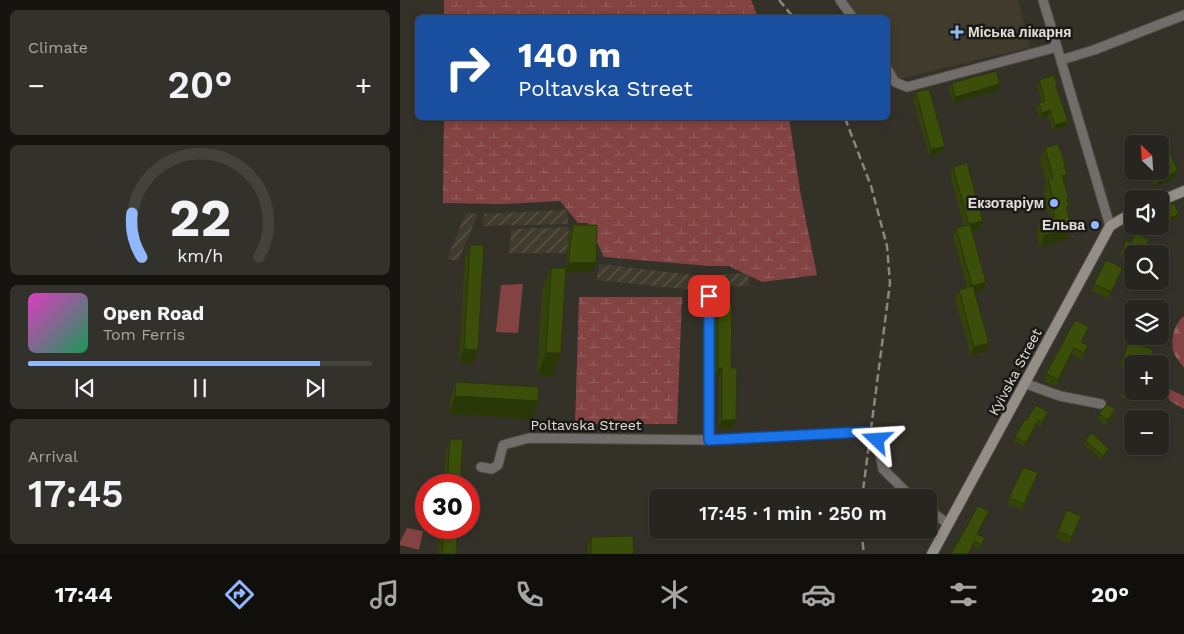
<!DOCTYPE html>
<html lang="en">
<head>
<meta charset="utf-8">
<style>
  :root { --surface:#27251f; --page:#33312c; --text:#f1f3f6; --muted:#a4a5a4; --line:#43423d; --accent:#91b8fd }
  body { margin:0; font-family:"Work Sans",sans-serif; background:var(--page); color:var(--text); height:100vh; display:flex; flex-direction:column; font-size:19px; white-space:nowrap }
  * { box-sizing:border-box; margin:0 }
  p { font-size:16px; color:var(--muted) }
  .icon { flex:none; width:28px; height:28px; fill:none; stroke:currentColor; stroke-width:2; stroke-linecap:round; stroke-linejoin:round }
  .map { position:relative; flex:1; overflow:hidden }
  .drawer { display:flex; flex-direction:column; gap:10px; padding:10px; background:#151411; width:400px }
  .drawer>* { flex:none }
  .hud { position:absolute; left:15px; top:15px; width:475px; height:105px; border-radius:8px; box-shadow:0 2px 8px #0003,0 0 0 1px var(--line); background:#1a4fa0; color:#fff; overflow:hidden }
  .needle { width:32px; rotate:335deg }
  .controls { position:absolute; left:724px; top:135px; display:grid; gap:10px }
  .controls a { display:grid; place-items:center; width:45px; height:45px; border-radius:8px; background:var(--surface); box-shadow:0 2px 8px #0003,0 0 0 1px var(--line); font-size:25px }
  .speed { position:absolute; left:15px; top:474px; display:flex; gap:10px; font-size:25px; font-weight:700; text-align:center }
  .speed>* { display:grid; place-content:center; width:65px; height:65px; border-radius:50%; background:var(--surface); box-shadow:0 2px 8px #0003,0 0 0 1px var(--line); line-height:1 }
  .speed .limit { border:8px solid #d22; background:#fff; color:#111 }
  .pin { position:absolute; display:grid; place-items:center; width:42px; height:42px; color:#fff; margin:-21px; border-radius:10px; box-shadow:0 2px 8px #0006 }
  .me { position:absolute; width:55px; margin:-28px; rotate:290deg; stroke-linejoin:round; filter:drop-shadow(0 0 4px #0008) }
  .turn { display:flex; align-items:center; gap:18px; height:105px; padding:0 20px; font-size:22px }
  .turn .icon { width:65px; height:65px; stroke-width:2.5 }
  .turn b { display:block; font-size:35px; line-height:42px }
  .big { font-size:38px; font-weight:600; line-height:1.1 }
  .drawer .widget { flex:1; display:flex; flex-direction:column; justify-content:center; gap:8px; min-width:0; padding:0 18px; border-radius:8px; background:var(--page) }
  .drawer .dial { align-items:center; gap:0 }
  .dial svg { height:130px; overflow:visible; fill:none; stroke:var(--line); stroke-width:7; stroke-linecap:round; text-anchor:middle }
  .dial text { fill:var(--text); stroke:none }
  .song { display:flex; align-items:center; gap:15px }
  .cover { width:60px; height:60px; border-radius:8px; background:linear-gradient(135deg,hsl(310 70% 55%),hsl(150 70% 35%)) }
  .played { height:5px; border-radius:2px; background:linear-gradient(90deg,var(--accent) 85%,var(--line) 85%) }
  .keys { display:flex; justify-content:space-around; direction:ltr }
  .heat { display:flex; justify-content:space-between; align-items:center; font-size:28px; direction:ltr }
  .trip { position:absolute; left:249px; top:489px; width:288px; height:50px; border-radius:8px; background:var(--surface); box-shadow:0 2px 8px #0003,0 0 0 1px var(--line); font-weight:600; line-height:50px; text-align:center }
  .menu { display:flex; height:80px; justify-content:space-around; align-items:center; background:#100f0c; color:var(--muted) }
  .menu .icon { width:35px; height:35px }
  .menu .on { color:var(--accent) }
  .menu b { font-size:22px; color:var(--text) }
  main { display:flex; flex:1; min-height:0 }
  .map>svg:first-child { display:block }
  .built { fill:#403b2c }
  .industrial { fill:url(#industrial-furrows) }
  .forest { fill:url(#forest-firs) }
  .wetland { fill:url(#wetland-marsh) }
  .park { fill:#824342 }
  .lines { fill:none; stroke-linecap:round; stroke-linejoin:round }
  .street-casing { stroke:#504d45; stroke-width:11 }
  .secondary-casing { stroke:#504d45; stroke-width:12 }
  .street { stroke:#716d6a; stroke-width:9 }
  .secondary { stroke:#948e89; stroke-width:10 }
  .rail { stroke:#8a8781; stroke-width:2.5; stroke-dasharray:8 4; stroke-linecap:butt }
  .wall { fill:#334309 }
  .shaded-wall { fill:#293707 }
  .building { fill:#3b4e0a; stroke:#293707 }
  .route-casing { stroke:#114b97; stroke-width:12 }
  .route { stroke:#1a73e8; stroke-width:9 }
  .poi-dot { fill:#91b8fd; stroke:#1b1915; stroke-width:2 }
  .labels { text-anchor:middle; dominant-baseline:central; stroke-width:5; stroke-linejoin:round; paint-order:stroke }
  .poi-label { font-size:14px; font-weight:bold; fill:#e2e0db; stroke:#1b1915; text-anchor:end }
  .street-label { font-size:14px; fill:#e2e0db; stroke:#1b1915 }
</style>
</head>
<body>
<main>
<section class="drawer">
<div class="widget"><p>Climate</p>
<div class="heat"><a>−</a><b class="big">20°</b><a>+</a></div>
</div>
<div class="widget dial"><svg viewBox="0 0 100 80">
<path d="M14 69A42 42 0 1 1 86 69"/>
<path d="M14 69A42 42 0 0 1 8 42" stroke="#91b8fd"/>
<text x="50" y="56" font-size="32" font-weight="700">22</text>
<text x="50" y="72" font-size="11">km/h</text>
</svg></div>
<div class="widget">
<div class="song"><i class="cover"></i><div><b>Open Road</b><p>Tom Ferris</p></div></div>
<div class="played"></div>
<div class="keys"><svg class="icon" aria-label="previous" viewBox="0 0 24 24"><path d="M18 5L8 12l10 7zM5 5v14"/></svg><svg class="icon" aria-label="pause" viewBox="0 0 24 24"><path d="M8 5v14M16 5v14"/></svg><svg class="icon" aria-label="next" viewBox="0 0 24 24"><path d="M6 5l10 7-10 7zM19 5v14"/></svg></div>
</div>
<div class="widget"><p>Arrival</p><b class="big">17:45</b></div>
</section>
<div class="map">
<svg width="784" height="554" viewBox="0 0 784 554">
  <defs>
    <pattern id="industrial-furrows" width="10" height="10" patternUnits="userSpaceOnUse" patternTransform="scale(1.25)"><rect width="10" height="10" fill="#403b2c"/><path d="M-1 1l2-2M0 10L10 0M9 11l2-2" fill="none" stroke="#5b574a"/></pattern>
    <pattern id="forest-firs" width="22" height="20" patternUnits="userSpaceOnUse" patternTransform="scale(1.25)"><rect width="22" height="20" fill="#824342"/><path d="M5 1l3.5 6h-7zM16 11l3.5 6h-7z" fill="#935e5d"/></pattern>
    <pattern id="wetland-marsh" width="20" height="14" patternUnits="userSpaceOnUse" patternTransform="scale(1.25)"><rect width="20" height="14" fill="#824342"/><path d="M1 5h8M5 5V1M11 12h8M15 12V8" fill="none" stroke="#935e5d"/></pattern>
  </defs>
  <rect width="100%" height="100%" fill="#343129"/>
  <path class="built" d="M445 0H618L630 47 500 79 488 61V18L458 17Z"/>
  <path class="industrial" d="M167 210 168 224 83 226 84 214Z
    M66 213 78 214 58 261 47 259Z
    M169 227 167 253H109L111 229Z
    M199 264 293 275 292 290 197 280Z
    M348 273 350 286 295 288V276Z"/>
  <path class="forest" d="M784 316V368C781 363 774 356 773 350 771 337 774 324 784 316Z
    M769 389 784 396V409L770 401 765 392Z"/>
  <path class="wetland" d="M44 0H351L358 17H44Z
    M44 118H389L401 196 417 275 362 282 329 266H310L204 257 188 223H178L160 201 104 204 43 203Z
    M179 297H282L277 424H175Z"/>
  <path class="park" d="M123 284 118 333 96 332 101 285Z
    M7 528 23 531 19 550 0 545V542Z"/>
  <g class="lines">
    <g class="street-casing">
      <path id="street" d="M440 0 453 18
        M643 0 710 226
        M661 60 694 50 784 15
        M488 70 495 82 507 87 657 47
        M624 383 660 396 701 404
        M309 440V296
        M81 467 92 469 98 465 103 445 129 438 309 440 462 432 472 433 477 440 483 469 512 498
        M528 509 548 524"/>
    </g>
    <g class="secondary-casing">
      <path id="secondary" d="M760 201 784 191
        M532 554 710 226 732 213"/>
    </g>
    <use href="#street" class="street"/>
    <use href="#secondary" class="secondary"/>
    <path class="rail" d="M379 0 394 18
      M445 118 471 186 487 246 490 283 462 498
      M461 530 464 554"/>
  </g>
  <path class="wall" d="M639 80 657 85V88L668 121 666 127 653 131 648 116 640 119 636 109 639 103 642 102 637 86Z
    M552 83 597 91 553 103 549 90Z
    M516 92 545 146 542 153 529 156 513 99Z
    M645 148 667 174 664 182 669 206 667 211 672 227 667 240 640 247 636 234 641 221 650 219V217L643 192 646 183 640 160Z
    M553 167 579 230 572 232 586 282 583 291 575 293 589 343 585 352 571 356 555 299 559 290 567 288 553 237 556 228 564 226 550 175Z
    M748 171H778L776 177 755 187Z
    M765 207 779 214 777 218 768 222 763 211Z
    M173 225 196 263 193 271 166 272 161 353 153 376 137 375 142 290 151 268H166L169 234Z
    M731 243 747 247 743 254H732V262L719 256 722 249Z
    M70 245 78 350 74 363 59 362 65 258Z
    M720 274 708 299 692 291 694 284Z
    M318 304 331 368 336 420 333 429 318 428 319 377H315V313Z
    M686 333 682 342 686 352 682 360 672 355 656 387 644 381 646 374Z
    M730 338 748 364H732V370L720 365Z
    M56 382 138 401 132 419 49 414 50 399Z
    M725 384 737 391 733 402 720 397Z
    M699 414H713L706 425 697 419Z
    M646 417 640 427 637 425 625 447 613 441 615 437 626 421Z
    M50 439 60 485H43L46 451Z
    M685 440 709 449 708 453 701 460 684 444Z
    M636 480 622 511 607 504 609 498Z
    M589 511 578 534 585 538 579 550 573 546 551 554Z
    M681 516 670 544 656 538 658 531Z
    M40 528H58L56 554H38Z
    M191 537 234 554H188L187 546Z"/>
  <path class="shaded-wall" d="M600 84 597 91 553 103 555 97Z
    M650 110 648 116 640 119 642 113Z
    M668 121 666 127 653 131 655 125Z
    M545 146 542 153 529 156 531 150Z
    M778 171 776 177 755 187 758 180Z
    M667 174 662 187V176Z
    M779 214 777 218 768 222 770 218Z
    M583 221 579 230 567 233 570 224Z
    M672 227 667 240 640 247 645 235Z
    M168 263H196L193 271 165 272Z
    M586 282 583 291 569 295 572 286Z
    M589 343 585 352 571 356 574 347Z
    M674 348 672 355 656 387 658 380Z
    M64 349 78 350 74 363 59 362Z
    M146 353H161L153 376 137 375Z
    M318 368H322L319 377H315Z
    M55 396 138 401 132 419 49 414Z
    M715 409 713 414 706 425 708 420Z
    M322 420H336L333 429 318 428Z
    M638 420 637 425 625 447 626 443Z
    M709 449 708 453 701 460 703 456Z
    M589 511 587 517 575 539 577 534Z"/>
  <path class="building" d="M596 71 600 84 555 97 552 83Z
    M654 75 657 85 656 86 668 121 655 125 650 110 642 113 639 103 645 101 639 80Z
    M529 89 545 146 531 150 516 92Z
    M658 144 660 150H661L667 174 662 176 669 199H667L669 206 666 207 672 227 645 235 641 221 655 217 653 210 656 209 648 179 653 178 645 148Z
    M769 150 778 171 758 180 753 171H760V154Z
    M567 163 583 221 570 224 586 282 572 286 556 228 569 225 553 167Z
    M774 203 779 214 770 218 765 207Z
    M173 225H197L196 263H168Z
    M736 233 749 240 742 254H732L722 249 726 240 731 243Z
    M70 245H84L78 350 64 349Z
    M706 260 723 268 711 292 694 284Z
    M151 268H166L161 353H146Z
    M573 286 589 343 574 347 559 290Z
    M318 304H332L331 368H337L336 420H322V368H318Z
    M675 320 689 327 681 342 688 345 684 353 674 348 658 380 646 374Z
    M730 338 741 342 740 345 753 350 748 364H737L723 359Z
    M56 382 139 387 138 401 55 396Z
    M725 384 732 386V391H737L734 397 722 393Z
    M707 404 715 409 708 420 699 414Z
    M636 405 648 412 642 423 638 420 626 443 615 437 624 420 626 421Z
    M760 430 763 432 760 437Z
    M692 433 709 449 703 456 685 440Z
    M50 439H63L60 485H47Z
    M623 467 638 473 624 504 609 498Z
    M578 506 589 511 577 534 585 538 581 545 575 541 568 554H551Z
    M667 510 681 516 672 537 658 531Z
    M44 528H58L56 554H42Z
    M233 536 234 554H191V537Z"/>
  <g class="lines">
    <g class="route-casing">
      <path id="route" d="M309 296V440L462 432 472 433 477 440"/>
    </g>
    <use href="#route" class="route"/>
  </g>
  <g class="poi-dot">
    <path d="M554.5 24.5h5v5h5v5h-5v5h-5v-5h-5v-5h5z"/>
    <circle cx="654" cy="203" r="5"/>
    <circle cx="695" cy="225" r="5"/>
  </g>
  <g class="labels">
    <g class="poi-label">
      <text x="568" y="32" text-anchor="start">Міська лікарня</text>
      <text x="644" y="203">Екзотаріум</text>
      <text x="685" y="225">Ельва</text>
    </g>
    <g class="street-label">
      <text transform="translate(615 372) rotate(-62)">Kyivska Street</text>
      <text x="186" y="425">Poltavska Street</text>
    </g>
  </g>
</svg>
<div class="controls">
<a><svg class="needle" viewBox="-14 -14 28 28"><path d="M0-13l5 13h-10z" fill="#e53935"/><path d="M0 13l5-13h-10z" fill="#a4a5a4"/></svg></a>
<a><svg class="icon" aria-label="sound" viewBox="0 0 24 24"><path d="M4 9h4l5-4v14l-5-4H4zM17 9q2 3 0 6"/></svg></a>
<a><svg class="icon" aria-label="search" viewBox="0 0 24 24"><circle cx="10" cy="10" r="6"/><path d="M15 15l6 6"/></svg></a>
<a><svg class="icon" aria-label="layers" viewBox="0 0 24 24"><path d="M12 4l9 5-9 5-9-5zM3 14l9 5 9-5"/></svg></a>
<a>+</a>
<a>−</a>
</div>
<div class="speed"><div class="limit">30</div></div>
<div class="pin" style="left:309px;top:296px;background:#d93025"><svg class="icon" aria-label="arrive" viewBox="0 0 24 24"><path d="M6 21V4h12l-3 4 3 4H6"/></svg></div>
<svg class="me" style="left:477px;top:440px" viewBox="-20 -20 40 40"><path d="M0-17L14 15 0 8-14 15z" fill="#1a73e8" stroke="#fff" stroke-width="4"/></svg>
<div class="trip">17:45 · 1 min · 250 m</div>
<div class="hud">
<div class="turn"><svg class="icon" aria-label="right" viewBox="0 0 24 24"><path d="M7 20v-9h11M14 6l5 5-5 5"/></svg><div><b>140 m</b>Poltavska Street</div></div>
</div>
</div>
</main>
<nav class="menu">
<b>17:44</b>
<svg class="icon on" aria-label="directions" viewBox="0 0 24 24"><path d="M12 3l9 9-9 9-9-9zM9 14v-3h6M13 9l2 2-2 2"/></svg>
<svg class="icon" aria-label="music" viewBox="0 0 24 24"><path d="M9 18V5l10-2v13"/><circle cx="6" cy="18" r="3"/><circle cx="16" cy="16" r="3"/></svg>
<svg class="icon" aria-label="phone" viewBox="0 0 24 24"><path d="M5 4h4l2 5-3 2q2 4 5 5l2-3 5 2v4C11 20 4 13 5 4z"/></svg>
<svg class="icon" aria-label="climate" viewBox="0 0 24 24"><path d="M12 3v18M4 7l16 10M4 17L20 7"/></svg>
<svg class="icon" aria-label="car" viewBox="0 0 24 24"><path d="M5 17H2v-5l4-1 3-4h7l3 4 3 1v5h-3M9 17h6M6 11h13"/><circle cx="7" cy="17" r="2"/><circle cx="17" cy="17" r="2"/></svg>
<svg class="icon" aria-label="filters" viewBox="0 0 24 24"><path d="M4 7h16M4 17h16"/><circle cx="9" cy="7" r="2"/><circle cx="15" cy="17" r="2"/></svg>
<b>20°</b>
</nav>
</body>
</html>
